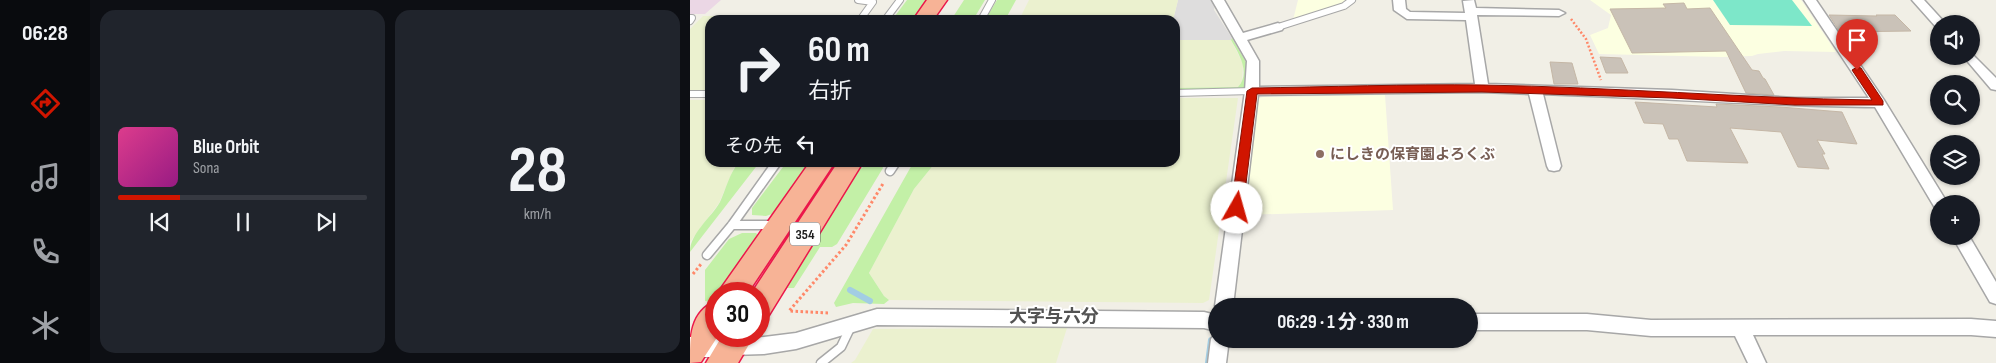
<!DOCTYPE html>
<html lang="ja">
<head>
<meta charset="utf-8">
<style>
  :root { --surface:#171b24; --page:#20242c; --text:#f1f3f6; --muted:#9ea1a6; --line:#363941; --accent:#d01500 }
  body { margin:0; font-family:"Sofia Sans Condensed","Noto Sans JP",sans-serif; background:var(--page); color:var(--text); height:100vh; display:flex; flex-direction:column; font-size:19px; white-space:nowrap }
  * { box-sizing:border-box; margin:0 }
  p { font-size:16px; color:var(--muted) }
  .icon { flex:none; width:28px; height:28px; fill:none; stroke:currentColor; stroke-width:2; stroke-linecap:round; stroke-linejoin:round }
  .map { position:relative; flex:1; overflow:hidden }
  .drawer { display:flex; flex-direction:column; gap:10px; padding:10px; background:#0d0f14; width:600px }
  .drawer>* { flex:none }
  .hud { position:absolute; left:15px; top:15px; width:475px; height:152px; border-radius:15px; box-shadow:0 1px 4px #0004; background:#171b24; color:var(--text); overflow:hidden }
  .controls { position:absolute; left:1240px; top:15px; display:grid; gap:10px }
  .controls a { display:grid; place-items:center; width:50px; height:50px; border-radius:50%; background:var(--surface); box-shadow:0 1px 4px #0004; font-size:25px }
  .speed { position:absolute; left:15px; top:282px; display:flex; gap:10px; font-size:25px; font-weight:700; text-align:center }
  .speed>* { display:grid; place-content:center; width:65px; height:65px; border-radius:50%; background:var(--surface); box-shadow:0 1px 4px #0004; line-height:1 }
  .speed .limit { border:8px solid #d22; background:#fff; color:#111 }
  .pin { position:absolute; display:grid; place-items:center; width:42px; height:42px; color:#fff; margin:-51px -21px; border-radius:50% 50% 50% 0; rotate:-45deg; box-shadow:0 0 5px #0007 }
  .pin .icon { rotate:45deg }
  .me { position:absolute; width:55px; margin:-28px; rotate:7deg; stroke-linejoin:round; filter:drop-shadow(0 0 4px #0008) }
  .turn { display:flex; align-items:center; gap:18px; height:105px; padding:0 20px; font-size:22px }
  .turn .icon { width:65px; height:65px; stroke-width:2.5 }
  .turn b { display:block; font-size:35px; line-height:42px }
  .then { display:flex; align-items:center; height:48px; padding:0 20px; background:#0003; gap:10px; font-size:19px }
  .drawer .tile { flex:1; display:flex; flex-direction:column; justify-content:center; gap:8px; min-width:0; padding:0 18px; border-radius:15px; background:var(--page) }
  .drawer .dial { align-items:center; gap:0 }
  .dial b { font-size:65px; line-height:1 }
  .song { display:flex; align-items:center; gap:15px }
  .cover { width:60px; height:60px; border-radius:8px; background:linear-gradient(135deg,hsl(330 70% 55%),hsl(310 70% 35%)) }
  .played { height:5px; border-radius:2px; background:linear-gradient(90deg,var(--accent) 25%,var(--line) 25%) }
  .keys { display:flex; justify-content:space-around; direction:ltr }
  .drawer .tiles { flex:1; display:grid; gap:10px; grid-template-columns:repeat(2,1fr) }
  .trip { position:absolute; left:518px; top:298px; width:270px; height:50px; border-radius:25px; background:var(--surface); box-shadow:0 1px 4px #0004; font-weight:700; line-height:50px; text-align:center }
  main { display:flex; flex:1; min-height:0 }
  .tab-bar { display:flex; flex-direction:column; width:90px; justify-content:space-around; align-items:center; background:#090b0e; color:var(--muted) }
  .tab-bar .icon { width:35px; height:35px }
  .tab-bar .on { color:var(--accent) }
  .tab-bar b { font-size:22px; color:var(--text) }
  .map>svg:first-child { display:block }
  .residential { fill:#dedddd }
  .industrial { fill:#ebd7e5 }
  .education { fill:#fcffe1 }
  .farmland { fill:#ebf1cf }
  .grass { fill:#c3f0a7 }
  .pitch { fill:#7de7c9 }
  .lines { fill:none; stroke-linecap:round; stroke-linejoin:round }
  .stream { stroke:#a2cde3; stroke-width:6 }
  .building { fill:#cac2b8; stroke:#c5b7a6 }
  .service-far1-casing { stroke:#a7a7a7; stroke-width:8 }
  .service-casing { stroke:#a7a7a7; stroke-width:11 }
  .minor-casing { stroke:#a7a7a7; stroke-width:3 }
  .tertiary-casing { stroke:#a7a7a7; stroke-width:2 }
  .trunk-casing { stroke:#eb174a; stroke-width:3 }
  .path-far1 { stroke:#ff8869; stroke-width:2.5; stroke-dasharray:2 2; stroke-linecap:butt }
  .path { stroke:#ff8869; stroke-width:3; stroke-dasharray:2.5 2.5; stroke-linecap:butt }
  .service-far1 { stroke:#fff; stroke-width:6 }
  .service { stroke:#fff; stroke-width:8 }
  .minor { fill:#fff; fill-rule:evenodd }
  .tertiary { fill:#fff; fill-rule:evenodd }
  .trunk { fill:#f7b396; fill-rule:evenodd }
  .route { fill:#d01500; stroke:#870e00 }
  .education-dot { fill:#8d6e63; stroke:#fff; stroke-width:2 }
  .labels { text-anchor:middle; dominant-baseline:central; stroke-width:4; stroke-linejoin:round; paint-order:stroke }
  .shield { fill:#fff; stroke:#636363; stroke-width:1 }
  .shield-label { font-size:14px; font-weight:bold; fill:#202020 }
  .education-label { font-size:15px; font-weight:bold; fill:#785e54; stroke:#fff; text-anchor:start }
  .quarter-label { font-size:18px; font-weight:bold; fill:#535353; stroke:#fff }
</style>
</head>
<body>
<main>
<nav class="tab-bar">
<b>06:28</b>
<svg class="icon on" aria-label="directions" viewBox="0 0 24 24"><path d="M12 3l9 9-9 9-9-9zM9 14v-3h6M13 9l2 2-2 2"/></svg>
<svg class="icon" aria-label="music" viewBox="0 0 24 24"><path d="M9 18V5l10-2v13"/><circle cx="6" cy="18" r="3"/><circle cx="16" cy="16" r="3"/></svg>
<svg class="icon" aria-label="phone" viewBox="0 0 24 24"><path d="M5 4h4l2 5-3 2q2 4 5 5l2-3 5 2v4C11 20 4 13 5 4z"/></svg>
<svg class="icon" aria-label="climate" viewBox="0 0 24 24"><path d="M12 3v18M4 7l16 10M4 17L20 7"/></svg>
</nav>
<section class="drawer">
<div class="tiles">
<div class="tile">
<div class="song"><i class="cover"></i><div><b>Blue Orbit</b><p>Sona</p></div></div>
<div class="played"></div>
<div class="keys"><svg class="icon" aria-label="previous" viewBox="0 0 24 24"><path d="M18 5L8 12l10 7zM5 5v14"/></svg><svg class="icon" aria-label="pause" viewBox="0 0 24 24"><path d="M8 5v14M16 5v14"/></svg><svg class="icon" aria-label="next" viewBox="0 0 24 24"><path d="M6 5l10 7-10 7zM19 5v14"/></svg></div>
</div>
<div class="tile dial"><b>28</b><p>km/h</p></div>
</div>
</section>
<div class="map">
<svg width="1306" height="363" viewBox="0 0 1306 363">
  <rect width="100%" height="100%" fill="#f1efe6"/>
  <path class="residential" d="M488 0H523L525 5 524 10 542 38 541 40H485V20H483Z"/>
  <path class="industrial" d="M0 0H31L15 14H0Z"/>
  <path class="education" d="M608 0H658L652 4 603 20Z
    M900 0H1111L1146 52 1094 51 1068 54 1062 56 1032 57 909 54 900 35 918 28 921 15Z
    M695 95 703 210 555 215 566 99 573 97Z"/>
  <path class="farmland" d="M339 0H488L483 20H329Z
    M13 16H163L160 20H20V91H0V29Z
    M485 40H541L553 64 552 81 550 85 548 87 485 88Z
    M485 98H548L519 300 513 303 199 300 194 296 179 273 224 189 245 163 485 162Z
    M0 100H20V162L49 163 44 168 29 203 0 242Z
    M377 328 366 363H161L165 360 183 329Z"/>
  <path class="grass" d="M217 0H238L224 20H202Z
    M274 0H295L283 20H261Z
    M307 0H326L315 20H295Z
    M542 38 556 62 554 88 485 90V88L548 87C561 73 549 54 541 40Z
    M49 162 69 163 0 252C0 233 21 218 30 202 36 189 39 174 49 162Z
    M96 163H122L85 213 76 216 62 215V208Z
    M180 163H191L193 168 147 244 142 247H130L104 288H93L168 170Z
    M223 163H245L224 189 179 273 194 296 199 300 194 304 163 303 146 307 144 303Z
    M52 233H66L69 236 29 294H26L23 302 15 301V270L39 239Z"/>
  <path class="pitch" d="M1023 0H1102L1122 26 1040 25Z"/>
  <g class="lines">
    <path class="stream" d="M160 290 180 301
      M518 363 521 340"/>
  </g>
  <path class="building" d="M994 3 997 9 1020 8 1062 70 1069 71 1073 78 1075 79 1084 95 1056 93 1036 51 942 53 920 9 976 8 973 4Z
    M1139 15 1187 16 1186 15H1205L1221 31 1150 32Z
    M910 57 931 58 938 73H916Z
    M860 62 882 63 888 84H864Z
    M945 102 1027 107 1026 104 1090 107 1152 112 1167 144 1127 140 1135 154H1132L1139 169 1108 167 1091 132 1040 128 1058 163 997 161 988 139H979L973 124 954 123Z"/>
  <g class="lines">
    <g class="service-far1-casing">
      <path id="service-far1" d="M168 0 183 2 170 20
        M0 18H2L0 21
        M195 20 210 0
        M291 20 302 0
        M588 27 654 6 662 0
        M485 93 562 91
        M0 94H20"/>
    </g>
    <g class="service-casing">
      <path id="service" d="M200 171 206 162
        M42 225H85
        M17 255 42 225 87 162
        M131 363 151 347 162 324"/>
    </g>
    <g class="minor-casing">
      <path id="minor" d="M522 0H534L553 33 588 23 594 27 592 30 557 40 569 61V87L785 84 776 20 717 19 704 10 703 0H715L716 9 720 12 775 13 773 1 784 0 786 8 869 10 875 13 869 16 787 15 798 84 982 90 1105 98H1179L1114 0H1126L1194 100 1258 204H1249V209L1245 208 1185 107C1074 106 963 98 853 94L871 166 869 170 864 171 859 170 857 166 839 94 792 92 568 95 543 306H526V308L525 306 555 91 557 61Z
        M1222 0H1234L1256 24H1249V27H1246Z
        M1281 53 1306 78V90L1301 89 1273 56H1281Z
        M1262 236H1279L1306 282V304L1300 302Z
        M187 309 514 312 526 315V331L514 328 187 325 106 349 74 354 42 355 36 353 33 347 36 341 42 339 74 337 106 333Z
        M779 314H897L961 320 1281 319 1306 321V337L1281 335H1063L1076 363H1058L1045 336H961L897 330H779Z
        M526 332V339H539L536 363H518L521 339Z"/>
    </g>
    <g class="tertiary-casing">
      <path id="tertiary" d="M0 337H42L50 340 53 347 50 354 42 357H0Z"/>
    </g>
    <g class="trunk-casing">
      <path id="trunk" d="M237 0H257L243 20H223Z
        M120 162H145L57 294H27Z
        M148 162H173L79 315 69 318V294H61Z
        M26 301 28 336 11 362 0 363C0 337 0 312 26 301Z
        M32 336H64L48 363H16Z"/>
    </g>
    <path class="path-far1" d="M881 19 896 39 911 80"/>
    <path class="path" d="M3 274 11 264
      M138 313 99 311 156 245 194 182"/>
    <use href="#service-far1" class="service-far1"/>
    <use href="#service" class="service"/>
    <use href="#minor" class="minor"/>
    <use href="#tertiary" class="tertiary"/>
    <use href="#trunk" class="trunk"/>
  </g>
  <path class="route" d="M1167 67 1171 68 1193 101V105H1105L982 98 792 92 567 94 553 208 547 213 541 208 557 91 562 88C639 87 716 84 793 85 923 87 1052 98 1182 100L1162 70Z"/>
  <circle class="education-dot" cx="630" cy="154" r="5"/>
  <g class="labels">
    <rect class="shield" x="100" y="222.5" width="30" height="23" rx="4"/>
    <g class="shield-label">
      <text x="115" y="234">354</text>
    </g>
    <g class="education-label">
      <text x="640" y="154">にしきの保育園よろくぶ</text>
    </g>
    <g class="quarter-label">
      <text x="364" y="316">大字与六分</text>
    </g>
  </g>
</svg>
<div class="controls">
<a><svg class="icon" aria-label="sound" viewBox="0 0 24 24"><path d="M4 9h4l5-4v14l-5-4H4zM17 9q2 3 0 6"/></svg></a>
<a><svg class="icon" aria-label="search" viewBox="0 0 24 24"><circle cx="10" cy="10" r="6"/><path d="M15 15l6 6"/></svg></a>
<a><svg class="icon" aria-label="layers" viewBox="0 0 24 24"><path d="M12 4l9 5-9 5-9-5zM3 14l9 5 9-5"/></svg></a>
<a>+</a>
</div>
<div class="speed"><div class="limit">30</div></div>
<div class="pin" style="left:1167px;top:70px;background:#d93025"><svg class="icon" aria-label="arrive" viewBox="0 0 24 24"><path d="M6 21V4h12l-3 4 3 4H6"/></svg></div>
<svg class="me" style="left:547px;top:208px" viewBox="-20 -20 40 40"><circle r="19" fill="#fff"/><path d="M0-13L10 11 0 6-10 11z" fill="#d01500"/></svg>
<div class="trip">06:29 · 1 分 · 330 m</div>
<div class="hud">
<div class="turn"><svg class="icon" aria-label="right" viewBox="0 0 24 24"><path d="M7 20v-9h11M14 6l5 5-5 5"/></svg><div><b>60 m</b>右折</div></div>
<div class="then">その先<svg class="icon" aria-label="left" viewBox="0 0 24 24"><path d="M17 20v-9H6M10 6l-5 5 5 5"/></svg></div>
</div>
</div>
</main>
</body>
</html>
